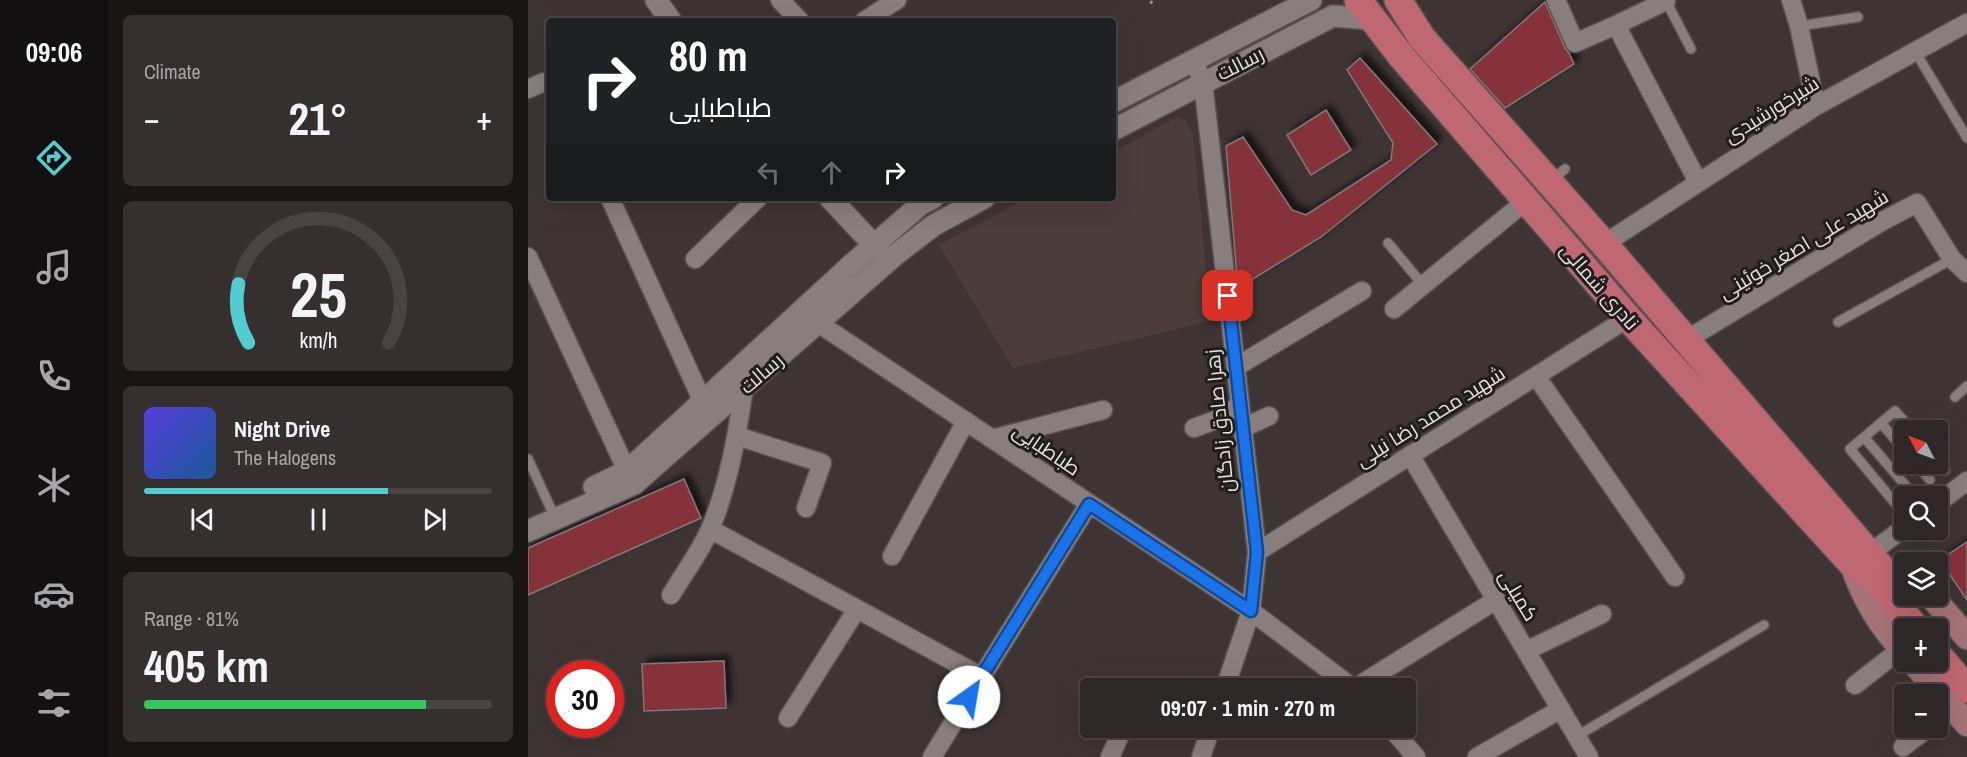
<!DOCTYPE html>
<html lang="en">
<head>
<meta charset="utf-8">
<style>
  :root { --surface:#2e2727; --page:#362f2f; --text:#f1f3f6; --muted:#a7a5a7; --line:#494444; --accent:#52cdcf }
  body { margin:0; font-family:"Archivo Narrow",Cairo,sans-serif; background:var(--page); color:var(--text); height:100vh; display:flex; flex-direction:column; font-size:22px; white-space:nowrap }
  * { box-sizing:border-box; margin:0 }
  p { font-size:20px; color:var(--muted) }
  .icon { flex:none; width:33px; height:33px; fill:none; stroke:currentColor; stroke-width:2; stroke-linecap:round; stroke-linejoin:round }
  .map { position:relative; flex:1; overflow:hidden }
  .sheet { display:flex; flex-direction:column; gap:15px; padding:15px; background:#191515; width:420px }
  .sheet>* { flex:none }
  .guide { position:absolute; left:18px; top:18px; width:570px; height:183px; border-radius:6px; box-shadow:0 6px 24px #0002,0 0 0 2px var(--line); background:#202124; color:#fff; overflow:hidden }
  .needle { width:39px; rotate:312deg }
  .buttons { position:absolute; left:1366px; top:420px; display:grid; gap:12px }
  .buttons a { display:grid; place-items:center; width:54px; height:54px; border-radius:6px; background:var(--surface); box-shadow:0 6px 24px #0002,0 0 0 2px var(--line); font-size:30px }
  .speed { position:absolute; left:18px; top:660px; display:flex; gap:12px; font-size:30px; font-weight:700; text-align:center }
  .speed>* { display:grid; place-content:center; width:78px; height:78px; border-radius:50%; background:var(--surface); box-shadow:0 6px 24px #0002,0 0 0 2px var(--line); line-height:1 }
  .speed .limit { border:9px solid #d22; background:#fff; color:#111 }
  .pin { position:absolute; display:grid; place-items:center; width:51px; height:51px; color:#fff; margin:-26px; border-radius:12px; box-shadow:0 3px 9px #0006 }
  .me { position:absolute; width:66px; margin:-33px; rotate:32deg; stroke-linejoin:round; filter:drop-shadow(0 0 4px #0008) }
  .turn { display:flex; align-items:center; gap:21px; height:126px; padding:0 24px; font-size:27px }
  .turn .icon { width:78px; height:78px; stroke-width:2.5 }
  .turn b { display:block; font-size:42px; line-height:51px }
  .lanes { display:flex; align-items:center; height:57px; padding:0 24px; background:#0003; justify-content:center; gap:30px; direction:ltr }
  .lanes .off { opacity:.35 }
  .big { font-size:45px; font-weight:700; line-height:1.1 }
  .sheet .widget { flex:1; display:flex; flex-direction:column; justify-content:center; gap:9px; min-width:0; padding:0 21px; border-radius:9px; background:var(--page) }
  .sheet .dial { align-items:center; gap:0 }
  .dial svg { height:156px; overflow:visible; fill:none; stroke:var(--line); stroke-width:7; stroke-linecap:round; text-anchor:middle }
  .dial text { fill:var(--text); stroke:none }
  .song { display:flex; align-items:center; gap:18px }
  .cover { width:72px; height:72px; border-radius:9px; background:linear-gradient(135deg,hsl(250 70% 55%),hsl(210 70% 35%)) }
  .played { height:6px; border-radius:3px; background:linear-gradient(90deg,var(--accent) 70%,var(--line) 70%) }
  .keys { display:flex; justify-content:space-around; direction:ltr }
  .heat { display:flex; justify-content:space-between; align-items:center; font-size:33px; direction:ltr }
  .charge { height:9px; border-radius:4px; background:linear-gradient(90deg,#34c759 81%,var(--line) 0) }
  .trip { position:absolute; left:552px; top:678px; width:336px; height:60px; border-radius:6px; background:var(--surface); box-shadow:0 6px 24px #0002,0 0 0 2px var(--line); font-weight:700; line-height:60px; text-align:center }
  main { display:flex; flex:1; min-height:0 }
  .dock { display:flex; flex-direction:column; width:108px; justify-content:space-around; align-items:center; background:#121010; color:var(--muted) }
  .dock .icon { width:42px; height:42px }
  .dock .selected { color:var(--accent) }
  .dock b { font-size:27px; color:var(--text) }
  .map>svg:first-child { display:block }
  .built { fill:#4c3c3c }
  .building { fill:#86303a; stroke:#827777; stroke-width:1.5; filter:url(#shadow) }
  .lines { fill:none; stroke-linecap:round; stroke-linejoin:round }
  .service-casing { stroke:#5b5353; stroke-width:12 }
  .minor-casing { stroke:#5b5353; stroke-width:21 }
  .tertiary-casing { stroke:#5b5353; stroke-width:24 }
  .secondary-casing { stroke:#5b5353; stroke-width:27 }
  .primary-casing { stroke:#5b5353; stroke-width:30 }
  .path { stroke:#978f8f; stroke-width:3; stroke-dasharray:3 4.5; stroke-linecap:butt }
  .service { stroke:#897e7e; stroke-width:9 }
  .minor { stroke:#897e7e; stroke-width:18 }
  .tertiary { stroke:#897e7e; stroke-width:21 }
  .secondary { stroke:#a57377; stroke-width:24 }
  .primary { stroke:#c06871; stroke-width:27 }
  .route-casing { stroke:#114b97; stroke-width:15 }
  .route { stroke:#1a73e8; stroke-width:10 }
  .labels { text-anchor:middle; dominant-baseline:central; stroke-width:6; stroke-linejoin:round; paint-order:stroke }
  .street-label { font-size:20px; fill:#e9e2e2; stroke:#211d1d }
</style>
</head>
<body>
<main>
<nav class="dock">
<b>09:06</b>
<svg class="icon selected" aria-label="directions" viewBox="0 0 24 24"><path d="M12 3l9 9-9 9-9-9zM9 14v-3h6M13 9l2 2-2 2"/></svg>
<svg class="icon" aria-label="music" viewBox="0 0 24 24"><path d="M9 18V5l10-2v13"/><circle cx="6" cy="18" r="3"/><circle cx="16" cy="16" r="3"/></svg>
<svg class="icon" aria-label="phone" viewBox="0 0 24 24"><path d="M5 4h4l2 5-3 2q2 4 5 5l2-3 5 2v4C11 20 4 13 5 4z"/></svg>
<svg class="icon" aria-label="climate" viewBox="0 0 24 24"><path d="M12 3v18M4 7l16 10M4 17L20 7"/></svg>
<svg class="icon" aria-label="car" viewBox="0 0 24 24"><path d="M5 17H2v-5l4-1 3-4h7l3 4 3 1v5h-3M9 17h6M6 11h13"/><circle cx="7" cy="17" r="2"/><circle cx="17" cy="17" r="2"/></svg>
<svg class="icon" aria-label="filters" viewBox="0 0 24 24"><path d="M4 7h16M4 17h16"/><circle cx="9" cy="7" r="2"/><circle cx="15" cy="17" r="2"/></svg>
</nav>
<section class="sheet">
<div class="widget"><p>Climate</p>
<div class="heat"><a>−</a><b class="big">21°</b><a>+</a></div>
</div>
<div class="widget dial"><svg viewBox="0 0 100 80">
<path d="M14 69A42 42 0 1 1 86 69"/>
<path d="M14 69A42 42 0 0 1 9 39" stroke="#52cdcf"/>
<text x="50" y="56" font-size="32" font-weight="700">25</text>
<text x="50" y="72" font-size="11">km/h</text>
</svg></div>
<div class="widget">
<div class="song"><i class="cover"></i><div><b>Night Drive</b><p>The Halogens</p></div></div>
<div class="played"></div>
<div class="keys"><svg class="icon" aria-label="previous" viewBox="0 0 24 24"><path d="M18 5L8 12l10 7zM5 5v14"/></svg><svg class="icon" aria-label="pause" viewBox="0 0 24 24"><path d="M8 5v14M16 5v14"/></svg><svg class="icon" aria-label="next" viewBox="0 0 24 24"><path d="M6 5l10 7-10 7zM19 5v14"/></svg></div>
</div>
<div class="widget"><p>Range · 81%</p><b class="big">405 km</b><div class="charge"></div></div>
</section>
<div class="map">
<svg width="1439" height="757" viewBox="0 0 1439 757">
  <defs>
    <filter id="shadow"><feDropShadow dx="5.5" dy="-5.5" stdDeviation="3" flood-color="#0009"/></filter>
  </defs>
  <rect width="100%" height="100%" fill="#3e3434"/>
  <path class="built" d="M649 117 657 120 665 135 683 321 485 368 411 245 499 198H585V152Z"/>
  <path class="building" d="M1017 2 1037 48 1041 53 1046 64 977 108 942 69Z
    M832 58 909 144 793 237 710 288 698 146 715 137 764 210 778 215 863 160 865 143 819 70Z
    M798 110 823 150 783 175 759 135Z
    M156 479 173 518 0 595V548Z
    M1439 542V600L1412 560Z
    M196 661 198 708 116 711 114 664Z"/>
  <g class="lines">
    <g class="service-casing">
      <path id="service" d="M1138 1 1163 49
        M1271 26 1330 17
        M1387 51 1439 138
        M1023 181 1037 169
        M860 243 895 285
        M1310 322 1424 259
        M1427 397 1439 386
        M1353 423 1377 451
        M1336 437 1383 492 1368 504
        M0 459 23 509
        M1410 461 1417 470
        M1388 464 1402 480
        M1377 515 1322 449 1367 411 1384 430
        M1049 736 1236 625"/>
    </g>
    <g class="minor-casing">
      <path id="minor" d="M252 0 272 21
        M1028 0 1047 43 1088 25 1170 182
        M1263 0 1271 26 1288 106
        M336 21 369 0
        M1088 25 1138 1
        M665 60 675 82 729 552 723 611 697 688
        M0 89 16 82
        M82 198 174 400
        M1076 244 1288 106 1439 23
        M0 257 99 471
        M167 259 230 198
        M866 309 998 201
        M290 323 723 611 825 688
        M1158 340 1353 222 1389 203 1424 259 1439 273
        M708 367 834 291
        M1008 376 1147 577
        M666 428 698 416 712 403
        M715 428 741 416
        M209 436 294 463 278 508
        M464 439 575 410
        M882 455 1061 757
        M1410 503 1439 481
        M182 529 454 677
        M729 552 1100 318
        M1341 554 1377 527
        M364 556 438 421
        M143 595C156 573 173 551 183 527 201 483 209 435 216 388
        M998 651 1074 614
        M1327 685 1373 649
        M827 688 968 600
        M260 718 329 609
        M1410 720 1425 708
        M863 728 888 757
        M1375 747 1400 728
        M404 757 561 504
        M582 757 591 737
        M673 757 683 728
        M949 757 1033 709"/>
    </g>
    <g class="tertiary-casing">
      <path id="tertiary" d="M128 0 143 21
        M585 102 783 0
        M585 130 805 16 843 19
        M302 198 355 255
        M66 487 99 471 321 267 393 204 405 198
        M0 531 106 484 367 255 406 225 456 198"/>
    </g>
    <g class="secondary-casing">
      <path id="secondary" d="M1324 564C1336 600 1352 625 1377 653
        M1403 596 1439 637
        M1385 662 1439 724"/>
    </g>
    <g class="primary-casing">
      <path id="primary" d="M830 0 874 57 1100 318 1324 564 1345 577 1388 628
        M870 0 894 38 1076 244 1363 579
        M1410 655 1439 689"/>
    </g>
    <path class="path" d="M622 3 627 0
      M1414 581 1422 575"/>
    <use href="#service" class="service"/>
    <use href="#minor" class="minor"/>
    <use href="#tertiary" class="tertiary"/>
    <use href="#secondary" class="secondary"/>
    <use href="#primary" class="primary"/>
  </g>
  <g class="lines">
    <g class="route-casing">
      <path id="route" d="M441 697 561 504 723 611 729 552 700 296"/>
    </g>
    <use href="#route" class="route"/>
  </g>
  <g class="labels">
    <g class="street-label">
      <text transform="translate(712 63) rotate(-27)">رسالت</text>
      <text transform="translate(1243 109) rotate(-32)">شیرخورشیدی</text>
      <text transform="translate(1275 244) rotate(-31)">شهید علی اصغر خوئینی</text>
      <text transform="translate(1072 286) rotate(49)">نادری شمالی</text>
      <text transform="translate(233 373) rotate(-41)">رسالت</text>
      <text transform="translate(902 416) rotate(-32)">شهید محمد رضا نیلی</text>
      <text transform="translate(691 421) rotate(-96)">زهرا صادق زادگان</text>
      <text transform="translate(519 449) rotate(34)">طباطبایی</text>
      <text transform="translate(991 595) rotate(59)">کمیلی</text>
    </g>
  </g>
</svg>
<div class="buttons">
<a><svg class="needle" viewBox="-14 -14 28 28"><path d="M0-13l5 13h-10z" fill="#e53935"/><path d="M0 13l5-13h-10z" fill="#a7a5a7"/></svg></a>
<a><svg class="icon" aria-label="search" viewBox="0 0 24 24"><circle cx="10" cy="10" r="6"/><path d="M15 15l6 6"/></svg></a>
<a><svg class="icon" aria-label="layers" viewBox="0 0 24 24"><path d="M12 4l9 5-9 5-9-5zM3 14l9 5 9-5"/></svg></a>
<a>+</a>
<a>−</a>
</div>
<div class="speed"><div class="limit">30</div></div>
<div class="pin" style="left:700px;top:296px;background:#d93025"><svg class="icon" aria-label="arrive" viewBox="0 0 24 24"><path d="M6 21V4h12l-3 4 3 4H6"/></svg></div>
<svg class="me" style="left:441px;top:697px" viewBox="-20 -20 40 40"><circle r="19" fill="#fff"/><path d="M0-13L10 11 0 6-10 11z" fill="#1a73e8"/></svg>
<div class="trip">09:07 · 1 min · 270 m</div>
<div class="guide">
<div class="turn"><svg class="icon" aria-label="right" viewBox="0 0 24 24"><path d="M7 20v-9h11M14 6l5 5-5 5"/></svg><div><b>80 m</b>طباطبایی</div></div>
<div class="lanes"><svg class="icon off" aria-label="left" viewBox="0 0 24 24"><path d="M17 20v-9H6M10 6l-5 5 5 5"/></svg><svg class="icon off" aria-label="ahead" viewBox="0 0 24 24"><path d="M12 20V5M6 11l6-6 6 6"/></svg><svg class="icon" aria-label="right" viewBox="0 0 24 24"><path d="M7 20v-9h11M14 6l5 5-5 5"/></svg></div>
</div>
</div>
</main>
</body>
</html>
